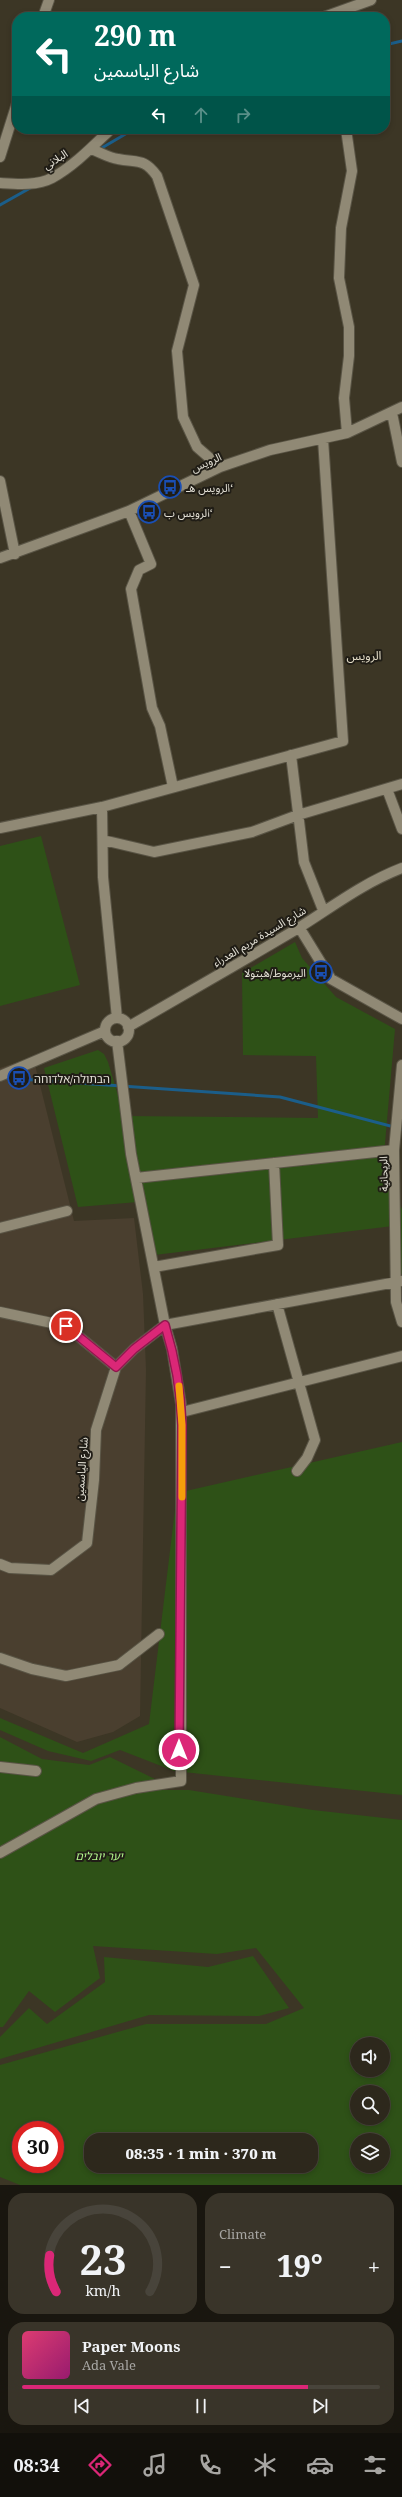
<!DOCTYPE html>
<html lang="en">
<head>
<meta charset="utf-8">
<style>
  :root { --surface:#2d281c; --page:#393429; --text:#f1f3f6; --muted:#a7a6a3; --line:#48443b; --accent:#db2777 }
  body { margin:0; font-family:"Noto Serif","Noto Sans Arabic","Noto Sans Hebrew",serif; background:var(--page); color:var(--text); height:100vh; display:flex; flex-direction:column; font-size:15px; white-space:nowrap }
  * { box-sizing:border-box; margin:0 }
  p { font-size:13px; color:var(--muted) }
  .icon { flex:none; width:22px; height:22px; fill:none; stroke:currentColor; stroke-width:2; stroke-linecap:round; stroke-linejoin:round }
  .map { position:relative; height:2185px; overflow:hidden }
  .side { display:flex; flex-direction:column; gap:8px; padding:8px; background:#19160f; flex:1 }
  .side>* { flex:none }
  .guide { position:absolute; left:12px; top:12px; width:378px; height:122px; border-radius:16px; box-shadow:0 2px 6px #0003,0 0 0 1px var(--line); background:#00695c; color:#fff; overflow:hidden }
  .tools { position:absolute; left:350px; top:2037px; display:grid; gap:8px }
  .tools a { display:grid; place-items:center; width:40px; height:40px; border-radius:50%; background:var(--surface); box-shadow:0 2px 6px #0003,0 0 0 1px var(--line); font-size:20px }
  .speed { position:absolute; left:12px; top:2121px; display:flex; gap:8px; font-size:20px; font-weight:700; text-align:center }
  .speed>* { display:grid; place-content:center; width:52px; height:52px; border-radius:50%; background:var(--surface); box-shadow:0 2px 6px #0003,0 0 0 1px var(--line); line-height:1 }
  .speed .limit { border:6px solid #d22; background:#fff; color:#111 }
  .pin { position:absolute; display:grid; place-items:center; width:34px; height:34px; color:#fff; margin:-17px; border:2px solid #fff; border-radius:50%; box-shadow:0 1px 4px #0007 }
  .me { position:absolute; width:44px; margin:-22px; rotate:0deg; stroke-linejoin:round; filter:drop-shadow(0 0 3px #0008) }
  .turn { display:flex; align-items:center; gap:14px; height:84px; padding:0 16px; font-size:18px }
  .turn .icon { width:52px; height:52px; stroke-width:2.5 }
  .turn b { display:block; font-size:28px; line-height:34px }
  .lanes { display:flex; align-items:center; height:38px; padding:0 16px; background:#0003; justify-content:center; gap:20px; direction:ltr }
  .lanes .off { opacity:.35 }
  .big { font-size:30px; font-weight:800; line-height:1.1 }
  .side .tile { flex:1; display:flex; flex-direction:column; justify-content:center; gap:6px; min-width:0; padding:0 14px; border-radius:16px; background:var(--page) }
  .side .dial { align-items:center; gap:0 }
  .dial svg { height:104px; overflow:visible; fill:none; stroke:var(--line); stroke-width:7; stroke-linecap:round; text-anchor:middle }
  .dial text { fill:var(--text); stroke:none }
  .song { display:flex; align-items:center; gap:12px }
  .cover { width:48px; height:48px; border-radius:6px; background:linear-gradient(135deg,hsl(340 70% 55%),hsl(320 70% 35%)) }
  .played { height:4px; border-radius:2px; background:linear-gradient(90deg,var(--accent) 80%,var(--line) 80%) }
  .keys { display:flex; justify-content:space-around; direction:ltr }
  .heat { display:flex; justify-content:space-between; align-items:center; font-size:22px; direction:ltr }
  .side .tiles { flex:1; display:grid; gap:8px; grid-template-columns:1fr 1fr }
  .tile:last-child { grid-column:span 2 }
  .trip { position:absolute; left:84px; top:2133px; width:234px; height:40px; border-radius:16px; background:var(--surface); box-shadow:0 2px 6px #0003,0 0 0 1px var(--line); font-weight:800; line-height:40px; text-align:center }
  .tabs { display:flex; height:64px; justify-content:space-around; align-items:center; background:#12100b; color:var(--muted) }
  .tabs .icon { width:28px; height:28px }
  .tabs .current { color:var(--accent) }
  .tabs b { font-size:18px; color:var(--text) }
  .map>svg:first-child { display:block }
  .industrial { fill:#4a3f2f }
  .green { fill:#2e5117; fill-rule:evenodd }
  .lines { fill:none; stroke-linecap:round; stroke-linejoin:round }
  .stream { stroke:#1b5e8a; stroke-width:3 }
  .minor-casing { stroke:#595445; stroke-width:12 }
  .minor { stroke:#908975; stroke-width:10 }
  .route-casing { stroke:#8e194d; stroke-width:10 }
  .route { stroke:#db2777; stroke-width:7 }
  .slow { stroke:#f59e0b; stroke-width:7 }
  .labels { text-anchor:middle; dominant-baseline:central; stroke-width:4; stroke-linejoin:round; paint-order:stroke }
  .street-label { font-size:11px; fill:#e4e1d6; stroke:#201d16 }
  .poi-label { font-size:11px; fill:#e4e1d6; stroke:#201d16; text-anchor:start }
  .park-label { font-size:11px; font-style:italic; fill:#b3f78d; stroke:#201d16 }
  .neighbourhood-label { font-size:12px; fill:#e4ddc8; stroke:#201d16 }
</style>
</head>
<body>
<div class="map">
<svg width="402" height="2185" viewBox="0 0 402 2185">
  <rect width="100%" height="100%" fill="#3c3625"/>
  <path class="industrial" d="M33 1057 74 1221 134 1218 143 1294 146 1370 140 1716 113 1732 77 1742 0 1708V1068Z"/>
  <path class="green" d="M41 836 80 985 0 1006V846Z
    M295 942 302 958 336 997 395 1029 383 1166 402 1209V1274L398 1275 393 1226 146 1256 138 1202 78 1207 44 1068 98 1050 104 1054 108 1062 124 1116 318 1118 316 1056 243 1055 242 973Z
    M402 1442V1795L174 1771 120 1750 91 1761 48 1751 0 1730V1718L83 1753 149 1724 177 1493Z
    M0 1737 42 1759 89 1765 110 1757 159 1781 162 1790H189L313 1810 402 1820V2185H20L0 2177V2065L146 2024H266L304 2008 256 1948 217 1954 93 1946 100 1978 55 2012 29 1991 3 2027H0ZM357 2044H383V2070H357ZM357 2092H383V2118H357ZM21 2130H55V2164H21ZM91 2140H311V2166H91ZM357 2140H383V2166H357Z
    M253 1956 289 2008 259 2016 149 2015 0 2059V2037L29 2008 47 2024 105 1982 104 1957 208 1967Z"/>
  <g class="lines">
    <path class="stream" d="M385 45 402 41
      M100 149 134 129
      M0 205 32 187
      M5 1078 280 1097 402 1129"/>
    <g class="minor-casing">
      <path id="minor" d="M43 17 49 0
        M324 17 371 0
        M346 129 352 171 341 228 339 278 349 327V356L344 398 347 433
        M91 149C100 152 109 158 118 159 138 163 144 158 157 176L194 285 177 351 183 417 197 447 220 467
        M0 157 17 103
        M0 183C16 184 37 186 52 178 74 166 93 146 111 129
        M392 413 402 462
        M0 481 15 554
        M129 511 151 564 139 570 131 589 152 708 160 726 173 787
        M0 558 129 511 220 467 270 450 347 433 402 407
        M291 755 304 862 323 910
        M387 789 402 829
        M102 807 103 877 117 1018
        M0 828 102 807 343 741 323 439
        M103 840 154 852 252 832 298 815 402 784
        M299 927 331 979 402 1019
        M105 1030a12 12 0 1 1 24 0a12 12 0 1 1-24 0Z
        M128 1027C184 995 241 962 297 929 332 907 363 883 402 868
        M402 1065 394 1150 396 1302 402 1322
        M0 1076 105 1031
        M136 1178 394 1150
        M0 1228 67 1211
        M154 1267 278 1245 274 1163
        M277 1304 315 1440 307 1458 297 1471
        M0 1312 66 1326 116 1367
        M182 1412 402 1356
        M0 1564 10 1568 51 1570 87 1543 94 1480 96 1430 116 1367 134 1349 165 1325 402 1281
        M0 1658 32 1669 66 1676 119 1665 159 1634
        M0 1767 36 1771
        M0 1853 96 1799 136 1788 181 1781V1404L172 1349 165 1325 131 1154 117 1041"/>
    </g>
    <use href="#minor" class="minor"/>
  </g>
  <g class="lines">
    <g class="route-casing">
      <path id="route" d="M66 1326 116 1367 134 1349 165 1325C175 1358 181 1391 182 1425L179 1750"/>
    </g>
    <use href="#route" class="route"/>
    <path class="slow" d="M179 1386 182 1425V1497"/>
  </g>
  <defs>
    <g id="bus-ring" transform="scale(1.15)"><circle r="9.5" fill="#201d16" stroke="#1a4fb4" stroke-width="1.5"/><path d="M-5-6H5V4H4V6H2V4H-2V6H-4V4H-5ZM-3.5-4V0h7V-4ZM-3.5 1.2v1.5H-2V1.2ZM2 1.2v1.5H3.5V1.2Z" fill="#1a4fb4"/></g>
  </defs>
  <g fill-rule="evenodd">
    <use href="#bus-ring" x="170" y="487"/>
    <use href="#bus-ring" x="149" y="512"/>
    <use href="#bus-ring" x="321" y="972"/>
    <use href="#bus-ring" x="19" y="1078"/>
  </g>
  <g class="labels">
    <g class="street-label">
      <text transform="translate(55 159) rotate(-33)">البلاني</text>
      <text transform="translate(206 462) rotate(-24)">الرويس</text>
      <text transform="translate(259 936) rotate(-31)">شارع السيدة مريم العدراء</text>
      <text transform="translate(383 1174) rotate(-91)">الريحانية</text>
      <text transform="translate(81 1469) rotate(-86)">شارع الياسمين</text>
    </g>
    <g class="poi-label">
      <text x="186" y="487">الرويس هـ‘</text>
      <text x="164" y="512">الرويس ب‘</text>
      <text x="306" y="972" text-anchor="end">اليرموط/هبتولا</text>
      <text x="34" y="1078">הבתולה/אלדוחה</text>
    </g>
    <g class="park-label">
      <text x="99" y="1855">יער יובלים</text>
    </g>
    <g class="neighbourhood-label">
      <text x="364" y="655">الرويس</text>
    </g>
  </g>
</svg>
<div class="tools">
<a><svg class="icon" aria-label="sound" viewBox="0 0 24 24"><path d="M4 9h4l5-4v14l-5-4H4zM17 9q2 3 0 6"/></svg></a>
<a><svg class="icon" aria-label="search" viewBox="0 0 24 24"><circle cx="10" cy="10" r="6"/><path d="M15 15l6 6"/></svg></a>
<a><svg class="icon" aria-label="layers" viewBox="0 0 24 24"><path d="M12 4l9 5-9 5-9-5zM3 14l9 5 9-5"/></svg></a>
</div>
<div class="speed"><div class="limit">30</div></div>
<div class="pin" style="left:66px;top:1326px;background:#d93025"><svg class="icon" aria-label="arrive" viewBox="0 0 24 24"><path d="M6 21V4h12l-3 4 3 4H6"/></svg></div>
<svg class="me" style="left:179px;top:1750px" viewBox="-20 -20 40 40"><circle r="17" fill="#db2777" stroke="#fff" stroke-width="3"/><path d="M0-11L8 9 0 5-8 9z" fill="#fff"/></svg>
<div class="trip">08:35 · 1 min · 370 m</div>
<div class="guide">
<div class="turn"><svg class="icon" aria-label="left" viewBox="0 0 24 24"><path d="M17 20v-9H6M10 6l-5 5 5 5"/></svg><div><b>290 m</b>شارع الياسمين</div></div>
<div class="lanes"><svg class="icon" aria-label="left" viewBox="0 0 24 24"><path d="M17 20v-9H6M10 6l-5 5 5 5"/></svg><svg class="icon off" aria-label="ahead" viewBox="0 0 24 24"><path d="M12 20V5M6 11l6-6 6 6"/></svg><svg class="icon off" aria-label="right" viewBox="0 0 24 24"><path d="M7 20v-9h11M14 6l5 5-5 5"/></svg></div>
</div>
</div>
<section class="side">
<div class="tiles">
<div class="tile dial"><svg viewBox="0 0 100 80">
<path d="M14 69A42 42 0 1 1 86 69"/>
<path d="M14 69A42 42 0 0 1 9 41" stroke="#db2777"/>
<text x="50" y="56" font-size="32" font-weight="700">23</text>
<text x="50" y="72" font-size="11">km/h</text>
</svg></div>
<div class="tile"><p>Climate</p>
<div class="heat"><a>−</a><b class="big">19°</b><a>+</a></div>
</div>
<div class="tile">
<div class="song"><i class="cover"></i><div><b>Paper Moons</b><p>Ada Vale</p></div></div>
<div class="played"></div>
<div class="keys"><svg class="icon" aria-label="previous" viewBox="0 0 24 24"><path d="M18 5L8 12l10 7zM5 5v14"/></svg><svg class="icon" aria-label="pause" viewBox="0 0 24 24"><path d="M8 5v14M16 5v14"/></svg><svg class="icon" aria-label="next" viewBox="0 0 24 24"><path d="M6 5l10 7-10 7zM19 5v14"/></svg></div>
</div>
</div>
</section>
<nav class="tabs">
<b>08:34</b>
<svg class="icon current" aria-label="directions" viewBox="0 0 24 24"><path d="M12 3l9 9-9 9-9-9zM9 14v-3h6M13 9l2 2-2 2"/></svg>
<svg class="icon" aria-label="music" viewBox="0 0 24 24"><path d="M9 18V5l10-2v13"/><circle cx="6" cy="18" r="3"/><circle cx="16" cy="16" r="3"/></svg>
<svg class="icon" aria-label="phone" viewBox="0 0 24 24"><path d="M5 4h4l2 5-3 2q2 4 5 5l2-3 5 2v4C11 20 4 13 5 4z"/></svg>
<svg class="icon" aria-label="climate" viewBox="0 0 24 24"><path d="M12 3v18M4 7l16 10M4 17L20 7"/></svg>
<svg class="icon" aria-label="car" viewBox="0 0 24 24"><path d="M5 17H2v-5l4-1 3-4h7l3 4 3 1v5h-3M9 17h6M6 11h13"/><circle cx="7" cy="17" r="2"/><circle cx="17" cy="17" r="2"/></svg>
<svg class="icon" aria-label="filters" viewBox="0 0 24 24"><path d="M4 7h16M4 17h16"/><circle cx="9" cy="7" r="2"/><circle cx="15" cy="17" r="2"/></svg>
</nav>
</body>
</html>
